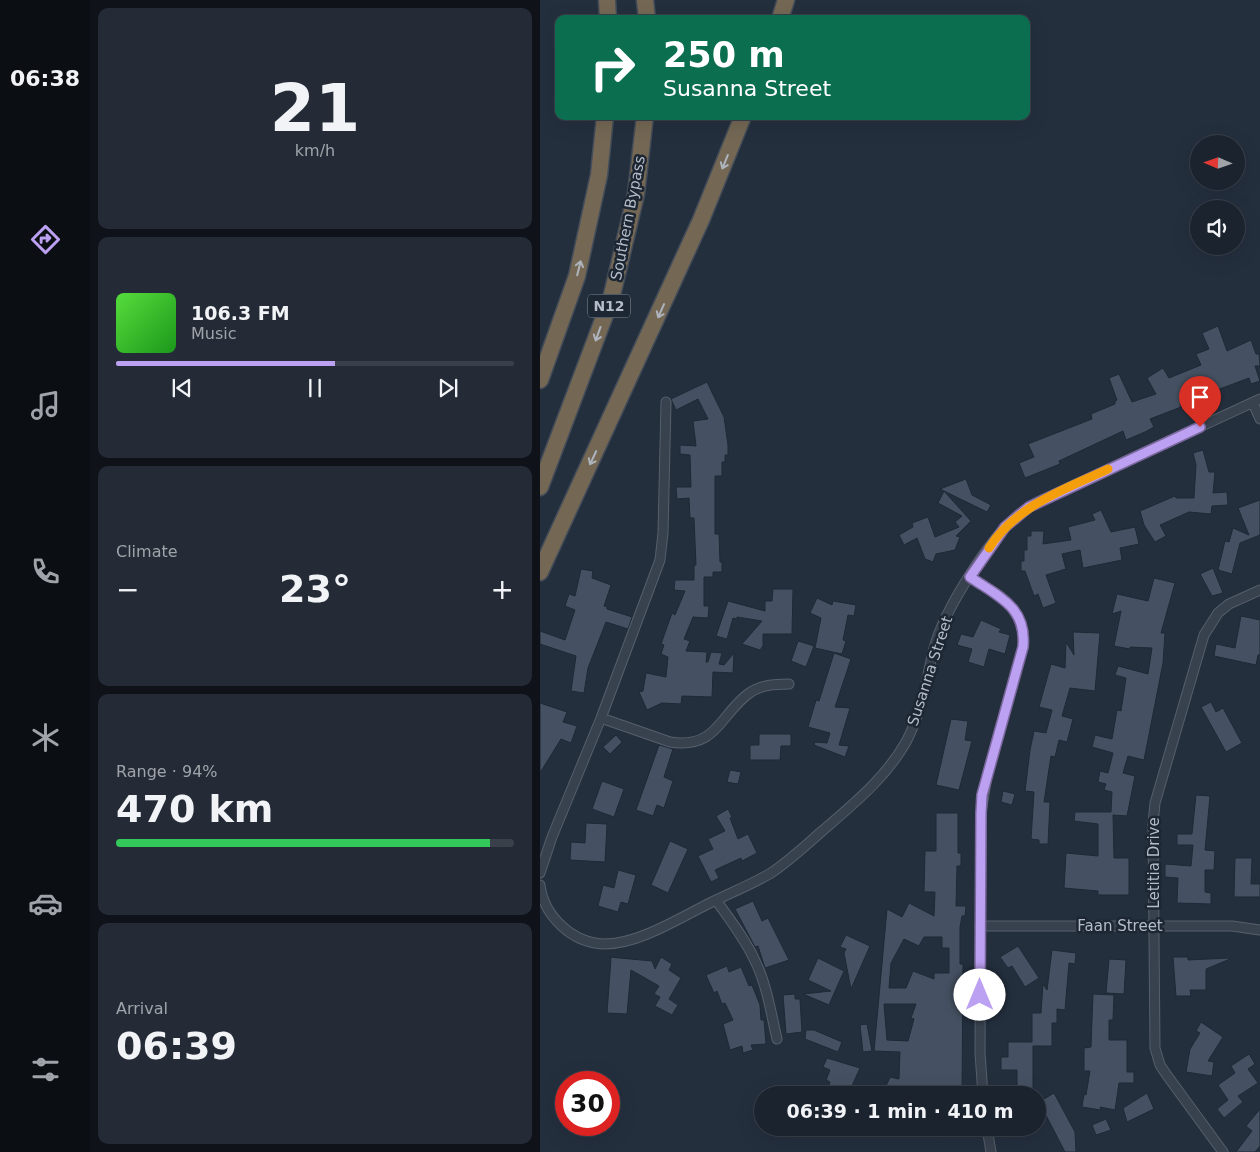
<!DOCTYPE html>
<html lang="en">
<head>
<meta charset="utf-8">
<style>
  :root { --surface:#1b232e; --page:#242b36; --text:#f1f3f6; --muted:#a0a4aa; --line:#39404a; --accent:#bca0f2 }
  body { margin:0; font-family:"DejaVu Sans",sans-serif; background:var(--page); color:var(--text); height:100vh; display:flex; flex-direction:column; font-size:19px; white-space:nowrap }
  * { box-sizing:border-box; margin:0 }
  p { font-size:16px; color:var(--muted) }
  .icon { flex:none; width:28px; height:28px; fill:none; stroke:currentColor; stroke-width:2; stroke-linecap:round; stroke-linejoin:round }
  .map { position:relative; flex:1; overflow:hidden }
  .details { display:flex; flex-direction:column; gap:8px; padding:8px; background:#0f1319; width:450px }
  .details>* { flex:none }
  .hud { position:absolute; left:15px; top:15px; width:475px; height:105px; border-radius:10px; box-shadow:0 5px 20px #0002,0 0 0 1px var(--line); background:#0b6e4f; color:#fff; overflow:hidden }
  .needle { width:32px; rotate:272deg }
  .controls { position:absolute; left:650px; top:135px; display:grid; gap:10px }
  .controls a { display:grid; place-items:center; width:55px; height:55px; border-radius:50%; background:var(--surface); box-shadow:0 5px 20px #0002,0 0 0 1px var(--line); font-size:25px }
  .speed { position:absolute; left:15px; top:1071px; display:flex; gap:10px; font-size:25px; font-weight:700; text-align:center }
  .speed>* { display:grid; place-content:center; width:65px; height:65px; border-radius:50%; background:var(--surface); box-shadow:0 5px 20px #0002,0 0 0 1px var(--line); line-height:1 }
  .speed .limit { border:8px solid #d22; background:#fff; color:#111 }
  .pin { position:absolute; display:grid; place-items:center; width:42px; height:42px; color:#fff; margin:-51px -21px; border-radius:50% 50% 50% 0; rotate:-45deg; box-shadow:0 0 5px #0007 }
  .pin .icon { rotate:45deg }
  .me { position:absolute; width:55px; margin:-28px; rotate:0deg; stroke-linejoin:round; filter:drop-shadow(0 0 4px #0008) }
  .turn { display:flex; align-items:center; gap:18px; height:105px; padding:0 25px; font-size:22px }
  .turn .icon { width:65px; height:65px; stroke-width:2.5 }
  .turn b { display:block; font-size:35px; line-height:42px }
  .big { font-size:38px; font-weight:600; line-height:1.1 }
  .details .widget { flex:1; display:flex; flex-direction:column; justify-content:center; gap:8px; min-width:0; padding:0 18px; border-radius:10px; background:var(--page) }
  .details .dial { align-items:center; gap:0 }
  .dial b { font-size:65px; line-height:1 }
  .song { display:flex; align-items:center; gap:15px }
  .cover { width:60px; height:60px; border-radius:8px; background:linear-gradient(135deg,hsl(110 70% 55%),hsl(120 70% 35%)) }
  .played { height:5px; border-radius:2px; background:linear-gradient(90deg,var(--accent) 55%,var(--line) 55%) }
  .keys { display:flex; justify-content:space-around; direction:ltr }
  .heat { display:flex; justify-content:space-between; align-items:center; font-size:28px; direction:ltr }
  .charge { height:8px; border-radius:4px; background:linear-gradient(90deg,#34c759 94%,var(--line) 0) }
  .trip { position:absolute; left:214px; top:1086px; width:292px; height:50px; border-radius:25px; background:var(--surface); box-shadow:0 5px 20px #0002,0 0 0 1px var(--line); font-weight:600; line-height:50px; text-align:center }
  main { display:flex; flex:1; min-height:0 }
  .tab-bar { display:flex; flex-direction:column; width:90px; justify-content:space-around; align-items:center; background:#0b0e12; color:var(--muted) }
  .tab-bar .icon { width:35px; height:35px }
  .tab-bar .current { color:var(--accent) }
  .tab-bar b { font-size:22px; color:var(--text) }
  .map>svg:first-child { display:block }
  .building { fill:#455162; stroke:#1f2835; fill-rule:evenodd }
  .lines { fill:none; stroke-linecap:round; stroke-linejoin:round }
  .street-casing { stroke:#565f6c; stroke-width:11 }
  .highway-casing { stroke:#434c59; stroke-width:19 }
  .street { stroke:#38414e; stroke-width:9 }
  .highway { stroke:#746855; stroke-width:16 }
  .oneway { stroke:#aeb4bd }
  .route-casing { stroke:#7a689d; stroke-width:12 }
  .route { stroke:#bca0f2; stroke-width:9 }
  .slow { stroke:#f59e0b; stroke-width:9 }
  .labels { text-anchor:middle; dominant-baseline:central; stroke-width:5; stroke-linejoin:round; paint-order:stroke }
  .shield { fill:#1d2633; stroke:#878f9c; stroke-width:1 }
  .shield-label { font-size:14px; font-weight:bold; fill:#b4bcc9 }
  .street-label { font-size:15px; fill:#b4bcc9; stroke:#1d2633 }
</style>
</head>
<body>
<main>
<nav class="tab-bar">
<b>06:38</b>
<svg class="icon current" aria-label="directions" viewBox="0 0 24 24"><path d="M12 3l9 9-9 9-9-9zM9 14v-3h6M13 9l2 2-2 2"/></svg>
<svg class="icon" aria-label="music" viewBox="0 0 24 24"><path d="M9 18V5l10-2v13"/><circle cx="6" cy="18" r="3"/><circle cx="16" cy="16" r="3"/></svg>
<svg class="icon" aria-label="phone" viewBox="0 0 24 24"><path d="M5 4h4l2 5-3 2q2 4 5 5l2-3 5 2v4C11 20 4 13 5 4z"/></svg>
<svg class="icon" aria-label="climate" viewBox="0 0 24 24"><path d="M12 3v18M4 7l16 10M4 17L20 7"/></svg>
<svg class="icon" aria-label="car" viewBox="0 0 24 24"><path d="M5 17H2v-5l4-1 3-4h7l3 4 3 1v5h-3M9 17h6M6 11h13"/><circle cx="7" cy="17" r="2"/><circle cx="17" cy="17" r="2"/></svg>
<svg class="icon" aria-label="filters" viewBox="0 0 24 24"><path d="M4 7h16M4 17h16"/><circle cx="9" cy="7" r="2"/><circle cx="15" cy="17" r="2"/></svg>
</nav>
<section class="details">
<div class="widget dial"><b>21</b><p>km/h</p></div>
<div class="widget">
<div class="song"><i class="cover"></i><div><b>106.3 FM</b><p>Music</p></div></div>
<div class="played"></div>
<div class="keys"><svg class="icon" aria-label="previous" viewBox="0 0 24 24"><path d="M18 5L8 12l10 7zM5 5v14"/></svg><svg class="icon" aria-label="pause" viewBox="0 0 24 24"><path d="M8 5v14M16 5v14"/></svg><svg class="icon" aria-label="next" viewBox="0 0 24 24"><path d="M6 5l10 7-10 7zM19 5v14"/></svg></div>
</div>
<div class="widget"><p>Climate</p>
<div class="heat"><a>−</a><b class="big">23°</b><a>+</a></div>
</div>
<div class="widget"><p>Range · 94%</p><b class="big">470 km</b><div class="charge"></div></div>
<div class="widget"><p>Arrival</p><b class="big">06:39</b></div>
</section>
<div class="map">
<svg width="720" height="1152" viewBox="0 0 720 1152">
  <rect width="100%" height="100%" fill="#242f3e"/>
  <path class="building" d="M678 326 687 351 711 340 716 354H719L720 366H715L720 381 711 384 709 378 640 404 641 407 610 419 614 427 605 432 586 440 583 431 519 461 520 464 485 478 479 463 494 457 488 444 552 419 551 414 575 404V401L577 400 569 378 579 374 592 402 616 394 607 378 623 368 629 378 661 365 656 354 669 349 662 333Z
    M167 382 184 417 188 445V455H185V462H182V476H175V534H179L180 562H182V572H173V577H164V606H169L168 618 153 617 144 639 150 641 146 651 167 652 166 662H168L171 652 182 653 179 664 184 665 194 653 193 673 173 672 172 697 142 696 141 704 122 703 107 710 99 692 103 691 106 673 126 677 128 657 121 654 124 645 121 644 132 613 135 615 145 591 134 590 135 580H154V565H156L154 518H150L149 498 137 499 136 487H151L150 455 140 454V445L156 446 153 421 168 419 158 399 136 410 131 399Z
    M663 450 669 472H675L673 493 687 492 688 505 672 506 671 514 649 512 620 525 626 536 615 542 604 525 600 511 635 496 636 498H654L656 465 653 453Z
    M426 479 432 495 451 505 447 512 404 491 431 521 416 536 420 537 415 550 396 554 393 562 385 559 377 538 364 545 359 535 373 527 372 523 388 517 395 537 419 527 415 522 422 516 398 503 404 491 400 489Z
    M720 500V535L700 543 692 574 678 570 685 541 689 542 693 528 709 535 698 508Z
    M561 510 571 532 595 527 599 544 580 548 582 560 543 568 540 550 522 554 526 569 506 575 516 603 503 608 498 594 494 596 485 571H481V561H484V550H487V536H491V531H504L503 544 531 540 528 527 555 520 552 514Z
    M673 568 683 593 672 596 660 574Z
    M41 569 53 571 52 578 71 585 64 606 67 607V609L92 617 88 629 66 622 48 668 44 693 31 691 36 656 0 644V631L25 640 35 610 25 606 29 594 35 596Z
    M614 578 635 583 621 633H625L623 663 604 760 588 756 583 773 595 776 587 816 573 815 574 858H589V895H558V891L524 888 526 853 558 856V824L534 821 535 812H571L572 792 564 790 566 784 558 782 560 771 568 773 573 753 552 747 555 735 572 739 577 710 581 711 586 678 575 675 578 666 608 674 612 648 590 647V649L574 646 581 611 572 614 577 594 608 601Z
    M233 589H253L252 634H223V646L220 650 202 644 222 621 197 617V619L193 618 187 639 176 636 188 601 225 611V601H232Z
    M277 598 292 605 293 601 316 605 314 616 308 615 303 640 306 641 302 654 275 648 281 618 270 613Z
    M701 616 720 620V655H718L716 665 674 656 676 644 695 648Z
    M441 620 461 629 459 632 470 635 465 654 449 649 444 667 428 662 432 649 417 645 421 634 433 637Z
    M533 632 560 633 555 691 530 688 522 716 533 719 527 742 519 740 515 757 511 756 504 802H510L508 844H499V840L491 839 494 792 485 791 490 750 494 731 506 733 512 710 499 707 511 664 525 668 526 642 534 655Z
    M258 641 274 646 266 667 251 661Z
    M294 653 311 659 295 707 310 708 299 745 309 746 305 757 274 745 275 742 287 743 290 733 268 727 276 700 279 701Z
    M671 702 676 712 683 708 702 743 686 752 661 707Z
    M0 703 27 712 23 722 37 726 31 743 21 739 0 773Z
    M411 719 428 721 425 740 432 741 419 790 396 785Z
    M219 734H251V746H241L240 760H210V745H219Z
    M76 735 82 742 70 754 63 747Z
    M119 745 133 749 124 777 133 781 124 808 117 805 113 816 96 810Z
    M190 770 201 772 198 784 187 782Z
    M62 781 84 789 74 817 52 809Z
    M463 791 475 794 472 805 461 802Z
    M656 795 670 796 665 850 675 851 674 870H665V892L671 893V904L637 903 638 878 625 877V864L651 866 653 845H637V834H652Z
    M188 809 192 817 190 818 198 839 208 834 217 853 202 861 201 858 175 870 179 878 171 882 158 856 173 849 168 839 185 831 176 816Z
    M396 813H418V853H421V866H417L416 906H426L425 916H422L420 927V964H423L422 1095H342L350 1077 359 1079 360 1052 334 1051 347 909 362 917 369 903 394 916 395 892H384L385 851H396ZM384 937H402V948H409V973H394V979L373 971 366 988H349L351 963 364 939 379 946ZM344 1004H376L371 1018 374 1019 368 1041 347 1040Z
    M46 823 67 824 65 862 30 860 31 842 45 843Z
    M130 841 148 849 128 893 111 885Z
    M695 858H712L711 884H720V897H694Z
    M78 870 96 875 88 904 81 902 78 912 58 906 63 885 74 888Z
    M213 901 222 921 228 918 249 960 225 968 218 946 215 947 195 909Z
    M306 935 330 946 311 989 304 953 306 949 300 947Z
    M478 946 499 978 485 987 472 966 468 968 460 957Z
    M512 950 536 953 535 964 529 963 525 1010 517 1009V1023H512V1046H493V1091H477V1070H461V1057H468V1042H492V1013H501L503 984 507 990Z
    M69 957 112 961 115 969 121 957 132 964 129 970 141 978 129 999 138 1005 132 1015 115 1006 120 997 114 994 119 986 91 970 87 1014 67 1013 71 958Z
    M633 957H648V960L689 958 690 959 666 969V990H650L651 996H636Z
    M278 958 304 971 289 1005 263 994 291 991 268 980Z
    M569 959 586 960 584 994 566 993Z
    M187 966 189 972 201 967 209 986 212 985 220 1005 221 1020H224L226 1044 211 1045 213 1050 203 1053 202 1046 190 1050 183 1024 193 1020 185 1003 182 1004 177 991 174 993 166 975Z
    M255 994V999H260L262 1032 246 1034 243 995Z
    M553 994 574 995 573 1020H569V1040H587V1072H594V1083H579L575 1110 560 1107 561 1110 542 1107 544 1094 546 1095 550 1071H544V1048L551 1047Z
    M661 1022 683 1037 668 1061 674 1062 672 1076 646 1072 650 1049 660 1033 656 1031Z
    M327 1024 332 1051 323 1052 320 1025Z
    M266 1030H274L302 1042 298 1052 265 1039Z
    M709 1054 715 1064 708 1069 718 1083 698 1096 703 1102 684 1118 677 1109 688 1100 678 1085 695 1073 691 1066Z
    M287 1058 320 1068 308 1095H291L286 1093 290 1082 286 1080 290 1070 283 1067Z
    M514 1093 535 1132 536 1152H525L499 1102Z
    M607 1093 614 1109 587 1122 583 1108Z
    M720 1109V1146L715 1152H696L712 1131 706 1126Z
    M566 1119 571 1130 556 1135 552 1125Z
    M398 1128H427V1132L400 1137Z"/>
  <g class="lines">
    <g class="street-casing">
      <path id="street" d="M713 403 720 419
        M430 577C459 596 487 607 483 647L447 776 441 813 440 1053 443 1095
        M61 718 130 742C177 749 179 716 208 694 220 685 234 684 249 684
        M0 873 12 837 61 718 120 560 123 533 126 402
        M0 885C4 917 33 943 64 944 101 944 144 915 176 900 195 891 214 883 231 873 249 861 265 846 281 832 312 805 345 779 366 742 382 712 386 680 394 648 404 611 447 542 476 517 484 509 494 504 504 499L720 399
        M176 900C190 920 206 940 216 963 227 986 231 1013 237 1039
        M440 926H692L720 930
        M447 1128 451 1152
        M683 1152 626 1074 620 1065 615 1048 613 824 615 803 664 635 678 613 689 604 720 590"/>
    </g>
    <g class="highway-casing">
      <path id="highway" d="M67 0 68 19
        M105 0 107 19
        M240 19 246 0
        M0 380 37 276 59 175 65 116
        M0 487 71 299 96 194 105 116
        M0 572 161 220 203 116"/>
    </g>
    <use href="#street" class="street"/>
    <use href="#highway" class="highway"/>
  </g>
  <defs><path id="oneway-shaft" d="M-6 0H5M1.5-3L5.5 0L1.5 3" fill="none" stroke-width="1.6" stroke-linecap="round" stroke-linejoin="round" transform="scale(1.25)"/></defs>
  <g class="oneway">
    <use href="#oneway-shaft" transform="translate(185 162) rotate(112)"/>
    <use href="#oneway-shaft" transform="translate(39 268) rotate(-76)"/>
    <use href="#oneway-shaft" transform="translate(121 311) rotate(114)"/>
    <use href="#oneway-shaft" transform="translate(58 334) rotate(110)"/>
    <use href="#oneway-shaft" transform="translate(53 458) rotate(115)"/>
  </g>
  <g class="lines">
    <g class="route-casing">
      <path id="route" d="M440 995 441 813 442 795 483 647C487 607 459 597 430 577L465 527 489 507 660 427"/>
    </g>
    <use href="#route" class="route"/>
    <path class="slow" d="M449 548C477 505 524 490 568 469"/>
  </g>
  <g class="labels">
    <rect class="shield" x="48" y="294.5" width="42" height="23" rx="4"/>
    <g class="shield-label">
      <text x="69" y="306">N12</text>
    </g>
    <g class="street-label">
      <text transform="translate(88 218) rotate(-79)">Southern Bypass</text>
      <text transform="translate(390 671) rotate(-72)">Susanna Street</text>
      <text transform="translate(614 863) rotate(-90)">Letitia Drive</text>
      <text x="580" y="926">Faan Street</text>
    </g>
  </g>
</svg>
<div class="controls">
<a><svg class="needle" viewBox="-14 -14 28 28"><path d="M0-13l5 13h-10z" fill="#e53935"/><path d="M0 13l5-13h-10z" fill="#a0a4aa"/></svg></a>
<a><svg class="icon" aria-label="sound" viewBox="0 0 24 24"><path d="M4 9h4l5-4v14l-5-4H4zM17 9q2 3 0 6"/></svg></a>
</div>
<div class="speed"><div class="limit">30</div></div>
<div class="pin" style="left:660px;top:427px;background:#d93025"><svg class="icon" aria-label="arrive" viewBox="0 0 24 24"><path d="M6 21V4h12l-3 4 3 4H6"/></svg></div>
<svg class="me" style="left:440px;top:995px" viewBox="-20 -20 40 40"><circle r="19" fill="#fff"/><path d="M0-13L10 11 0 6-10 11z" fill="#bca0f2"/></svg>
<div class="trip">06:39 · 1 min · 410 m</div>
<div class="hud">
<div class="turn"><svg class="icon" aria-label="right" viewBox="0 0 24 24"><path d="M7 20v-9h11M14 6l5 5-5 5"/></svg><div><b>250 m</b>Susanna Street</div></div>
</div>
</div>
</main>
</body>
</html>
